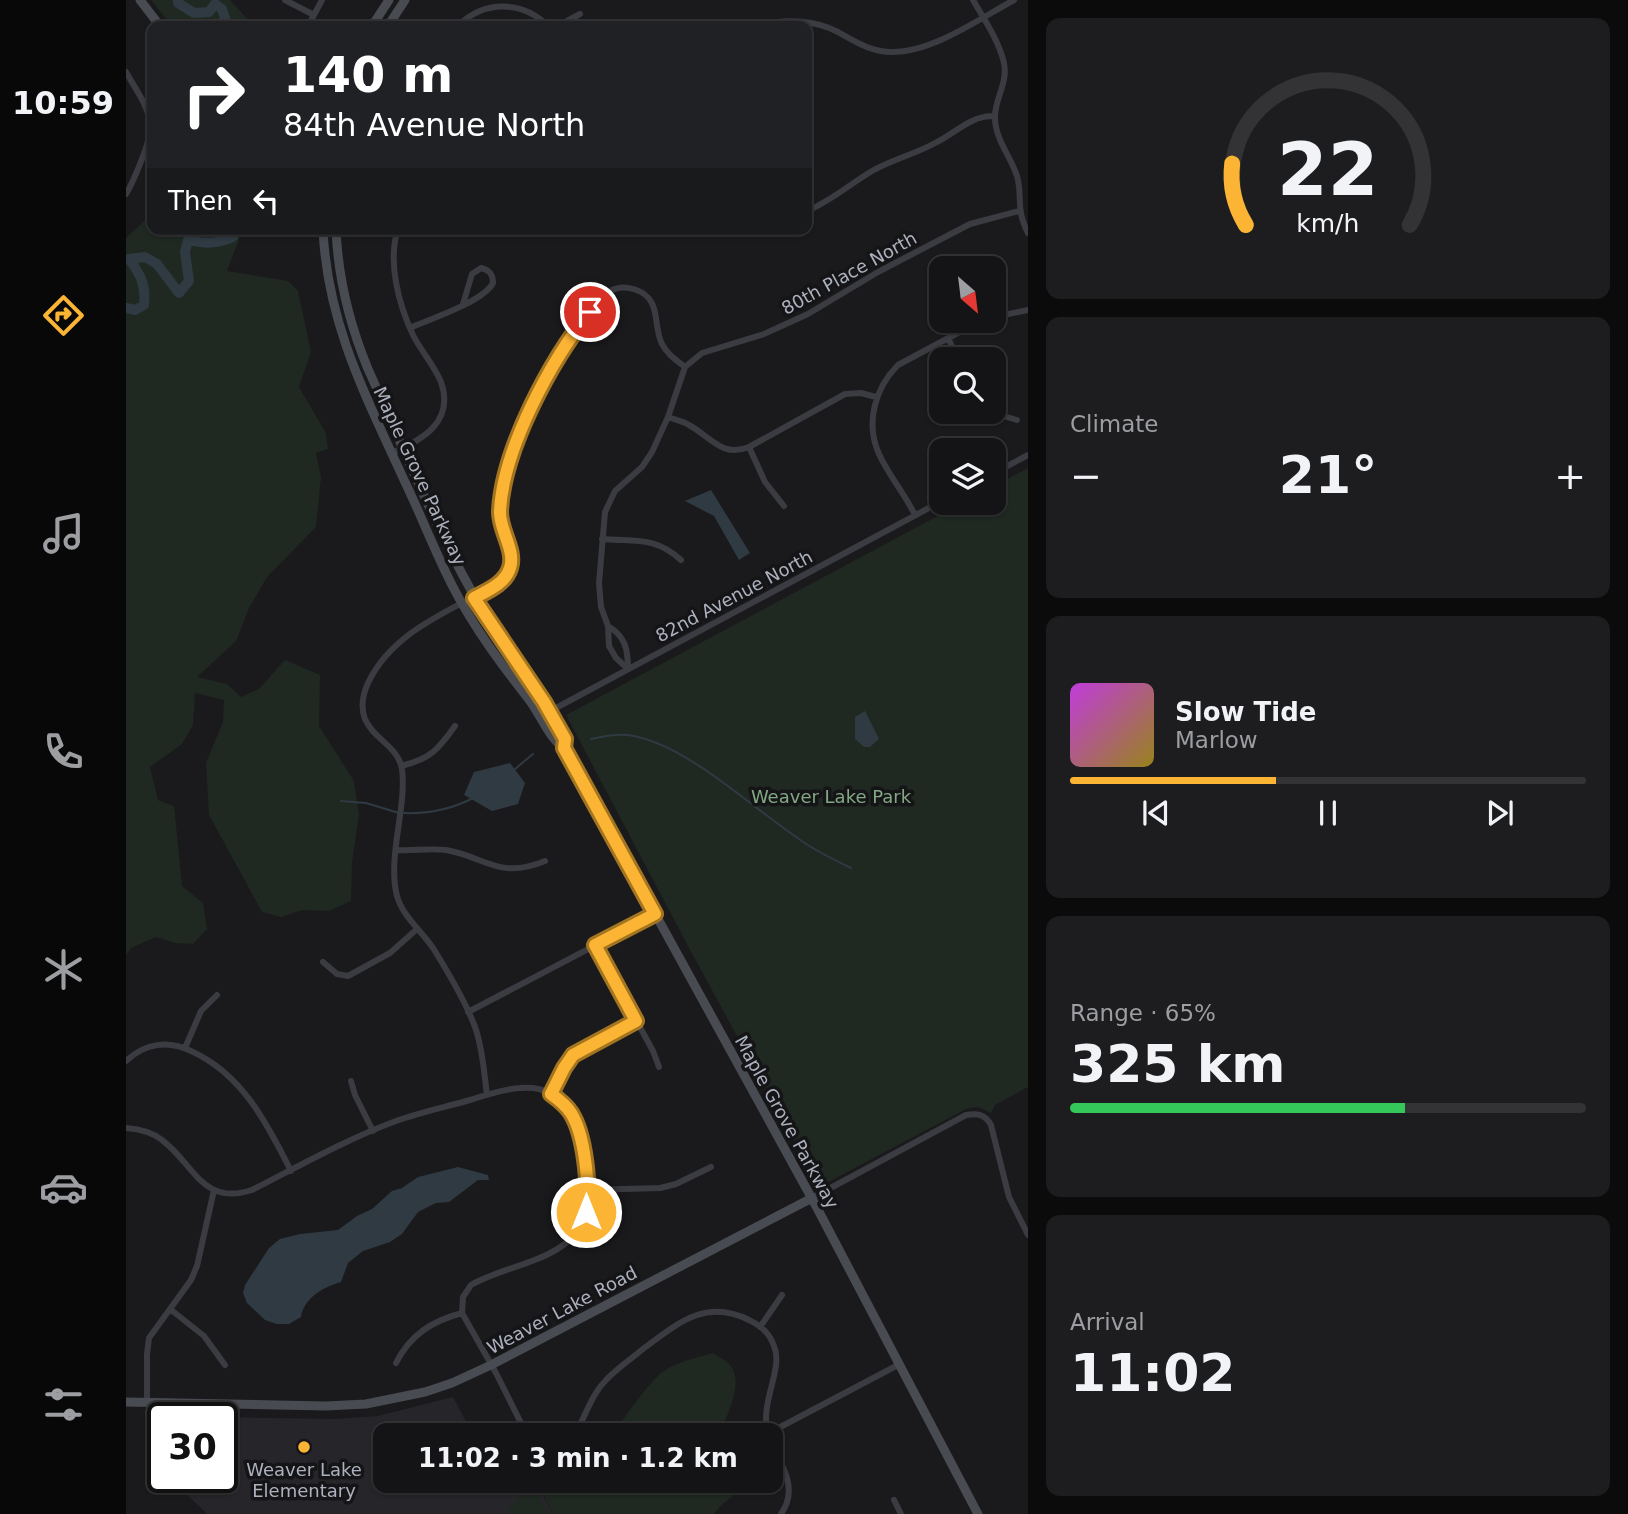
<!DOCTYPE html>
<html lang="en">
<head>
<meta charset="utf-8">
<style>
  :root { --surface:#141416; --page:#1d1d1f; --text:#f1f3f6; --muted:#9d9ea1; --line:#333335; --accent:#fbb433 }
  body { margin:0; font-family:"DejaVu Sans",sans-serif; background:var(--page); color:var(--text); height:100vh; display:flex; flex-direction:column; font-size:26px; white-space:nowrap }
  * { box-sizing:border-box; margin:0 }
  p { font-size:23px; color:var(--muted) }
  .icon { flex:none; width:38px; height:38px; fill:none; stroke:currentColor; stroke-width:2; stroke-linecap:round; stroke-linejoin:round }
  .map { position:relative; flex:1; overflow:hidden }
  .drawer { display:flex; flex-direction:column; gap:18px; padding:18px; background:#0b0b0c; width:600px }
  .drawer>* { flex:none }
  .guide { position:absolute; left:21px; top:21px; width:665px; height:214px; border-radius:14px; box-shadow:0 2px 5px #0004,0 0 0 2px var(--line); background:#202124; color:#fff; overflow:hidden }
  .needle { width:46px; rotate:152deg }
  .tools { position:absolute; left:803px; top:256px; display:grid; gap:14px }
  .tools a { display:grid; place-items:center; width:77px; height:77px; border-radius:14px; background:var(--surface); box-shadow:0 2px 5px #0004,0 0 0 2px var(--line); font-size:35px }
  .speed { position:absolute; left:21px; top:1402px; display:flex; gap:14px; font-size:35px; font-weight:700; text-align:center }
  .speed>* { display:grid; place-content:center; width:91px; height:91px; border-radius:50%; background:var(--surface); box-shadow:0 2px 5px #0004,0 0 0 2px var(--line); line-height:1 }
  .speed .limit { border:4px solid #111; border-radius:10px; background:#fff; color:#111 }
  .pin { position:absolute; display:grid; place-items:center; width:60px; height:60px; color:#fff; margin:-30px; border:4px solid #fff; border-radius:50%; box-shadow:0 2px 7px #0007 }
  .me { position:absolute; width:77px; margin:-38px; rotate:0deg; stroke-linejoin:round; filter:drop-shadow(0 0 5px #0008) }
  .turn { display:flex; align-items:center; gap:24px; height:147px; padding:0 21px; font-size:32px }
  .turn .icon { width:91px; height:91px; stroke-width:2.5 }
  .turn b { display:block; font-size:49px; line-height:60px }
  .then { display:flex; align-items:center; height:66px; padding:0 21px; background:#0003; gap:14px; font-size:26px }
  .big { font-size:52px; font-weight:700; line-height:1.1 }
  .drawer .card { flex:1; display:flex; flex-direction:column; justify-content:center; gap:10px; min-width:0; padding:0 24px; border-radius:14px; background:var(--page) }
  .drawer .dial { align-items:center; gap:0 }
  .dial svg { height:182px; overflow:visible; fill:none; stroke:var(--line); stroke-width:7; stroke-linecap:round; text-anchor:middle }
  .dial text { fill:var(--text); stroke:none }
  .song { display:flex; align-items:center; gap:21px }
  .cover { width:84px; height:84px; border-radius:10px; background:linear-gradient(135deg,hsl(290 70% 55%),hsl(50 70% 35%)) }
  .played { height:7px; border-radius:4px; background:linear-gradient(90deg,var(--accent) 40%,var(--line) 40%) }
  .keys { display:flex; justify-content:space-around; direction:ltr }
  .heat { display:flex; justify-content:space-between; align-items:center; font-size:38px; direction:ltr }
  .charge { height:10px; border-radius:5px; background:linear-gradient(90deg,#34c759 65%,var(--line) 0) }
  .trip { position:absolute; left:247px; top:1423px; width:410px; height:70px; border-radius:14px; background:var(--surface); box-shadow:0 2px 5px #0004,0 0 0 2px var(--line); font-weight:700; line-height:70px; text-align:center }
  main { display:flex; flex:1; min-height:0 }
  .menu { display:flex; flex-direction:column; width:126px; justify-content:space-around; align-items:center; background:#080809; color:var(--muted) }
  .menu .icon { width:49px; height:49px }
  .menu .current { color:var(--accent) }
  .menu b { font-size:32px; color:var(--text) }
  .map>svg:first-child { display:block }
  .built { fill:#26262a }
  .green { fill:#1f2821 }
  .water { fill:#2f3a42 }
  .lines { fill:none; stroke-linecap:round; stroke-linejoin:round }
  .stream { stroke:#2f3a42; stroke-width:2 }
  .river { stroke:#2f3a42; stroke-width:10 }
  .street { stroke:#3b3c42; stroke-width:6 }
  .secondary { stroke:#494b52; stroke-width:9 }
  .route-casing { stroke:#a37521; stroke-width:18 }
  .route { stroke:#fbb433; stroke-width:12 }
  .poi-dot { fill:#fbb433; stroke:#151518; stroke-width:2.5 }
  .labels { text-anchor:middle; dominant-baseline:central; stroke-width:7; stroke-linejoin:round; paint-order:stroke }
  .street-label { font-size:18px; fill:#acb1bd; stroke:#151518 }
  .park-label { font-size:18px; fill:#82a884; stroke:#151518 }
  .poi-label { font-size:18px; fill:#acb1bd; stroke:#151518 }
</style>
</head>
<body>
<main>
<nav class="menu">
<b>10:59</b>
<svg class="icon current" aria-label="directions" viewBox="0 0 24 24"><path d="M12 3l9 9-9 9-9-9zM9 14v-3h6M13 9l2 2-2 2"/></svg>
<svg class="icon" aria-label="music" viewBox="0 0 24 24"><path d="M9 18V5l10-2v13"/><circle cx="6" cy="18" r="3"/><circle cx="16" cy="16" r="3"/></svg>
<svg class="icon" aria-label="phone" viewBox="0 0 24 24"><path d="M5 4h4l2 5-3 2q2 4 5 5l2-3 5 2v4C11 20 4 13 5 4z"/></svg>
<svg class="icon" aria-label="climate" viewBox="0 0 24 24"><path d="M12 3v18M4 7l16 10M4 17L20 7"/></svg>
<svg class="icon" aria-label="car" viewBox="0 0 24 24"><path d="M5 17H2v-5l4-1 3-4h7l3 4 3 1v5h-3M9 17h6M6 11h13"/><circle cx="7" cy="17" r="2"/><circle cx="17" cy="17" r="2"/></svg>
<svg class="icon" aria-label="filters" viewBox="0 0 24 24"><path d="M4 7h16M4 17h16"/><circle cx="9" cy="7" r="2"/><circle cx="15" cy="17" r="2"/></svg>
</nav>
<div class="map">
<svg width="902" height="1514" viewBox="0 0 902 1514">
  <rect width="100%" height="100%" fill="#1a1a1d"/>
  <path class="built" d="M327 1397 347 1435H259V1480L410 1481 427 1514H81L43 1477H96V1418H37V1471L24 1459 26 1416 209 1419 252 1416Z"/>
  <path class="green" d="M25 0H104L128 26H46Z
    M26 214V229H117L101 271 162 281 172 291 185 352 173 387 200 433 202 449 190 453 195 477 190 527 141 577 123 608 110 641 71 677 101 684 115 697 133 689 159 660 194 675 193 726 228 781 233 815 226 862 225 901 203 911 176 910 155 917 136 912 83 815 80 763 97 722 98 700 69 693 67 725 56 744 24 767 32 800 48 806 56 886 77 903 81 929 67 944 49 943 30 937 5 948 0 955V238Z
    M902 468V1087L869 1105 865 1113 852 1107 840 1109 693 1187 562 946 440 715 838 502H868V486Z
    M587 1353C593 1357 601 1361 605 1366 618 1385 600 1417 593 1435H487C495 1421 523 1383 535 1373 549 1362 570 1358 587 1353Z
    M447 1480 618 1481 621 1490C606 1495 597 1502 588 1514H427L411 1481H429L433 1485 443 1489Z
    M405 1484 423 1514H384L381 1511Z"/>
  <path class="water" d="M585 490 624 553 613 560 588 516 559 501Z
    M739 711 753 739 744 747H738L729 739V717Z
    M384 763 399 783 392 804 366 811 338 795 348 772Z
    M332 1167 362 1175 363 1180H352L323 1202 310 1203 292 1212 276 1234 264 1242 237 1251 222 1263 215 1282C197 1287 178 1298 175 1317L163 1324H151L139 1320 121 1303 117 1293 119 1285 143 1248 154 1239 174 1234 212 1230 231 1216 246 1209 266 1191 276 1188 292 1177Z"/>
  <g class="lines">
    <path class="stream" d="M465 739C479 736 493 733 508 736 565 748 625 807 673 839 689 851 707 859 725 868
      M389 769 407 754
      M215 801 240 803 273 813
      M278 813C302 814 326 809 347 798"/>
    <path class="river" d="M52 0V3L68 13 83 12 89 4 96 9 99 18 94 26
      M0 308 9 310 18 305C20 285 15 275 3 259L19 257 31 264 53 293 63 281 59 252 62 240C79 244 91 244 107 237L109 229"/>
    <path class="street" d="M159 0 188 15
      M847 0C858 19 873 41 878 63 882 82 870 97 869 115 868 138 884 155 891 176 897 197 889 208 902 233
      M182 26 196 0
      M332 26C358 0 396 0 422 26
      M432 26 454 14
      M634 26C658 18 689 20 712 32 730 42 745 52 766 52 807 52 853 19 888 0
      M0 72C20 107 33 118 16 159 11 171 7 183 0 194
      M681 211C705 201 724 184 746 171 767 159 790 154 811 142 831 132 845 115 869 116
      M141 231 170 229
      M868 317 902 310
      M284 328C304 319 357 302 367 283 367 275 364 270 355 268L346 274 337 304
      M822 338 832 359
      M861 411 891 420
      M542 417C549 420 557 421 563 425 585 437 596 458 623 447L719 394 735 393 750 397
      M623 447 639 482 658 506
      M266 453C296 440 329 422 315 382 308 365 295 351 287 335 273 305 261 262 272 229
      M868 473 902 455
      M789 515C779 494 763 476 753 454 739 423 749 388 772 365L856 320
      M476 539C509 542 529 536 555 560
      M482 626C499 636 502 649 502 669
      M502 669 490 658 483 646 482 626 475 607 473 583 479 512 489 491 516 467 526 452 542 417 559 367 576 353 638 334 682 314 752 272 844 224 893 211
      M415 716 816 501
      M275 766C304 759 312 750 329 726
      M271 850C287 851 304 848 320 850 360 857 373 880 419 861
      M469 945 527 1051 533 1067
      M197 962 211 974 222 976 264 953 291 929
      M342 1012 529 914
      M59 1048 75 1011 91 995
      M0 1061C19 1043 42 1040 65 1051 116 1074 141 1123 165 1171
      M225 1081 229 1095 247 1131
      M425 1094 438 1068 448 1055 510 1021
      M361 1095C358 1073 357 1049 349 1027 339 1000 322 972 307 948 295 930 277 917 271 896 261 857 281 808 276 769 272 746 247 739 239 719 234 706 237 694 242 683 266 632 323 611 370 585 402 563 370 534 375 502 386 434 420 367 462 314 469 305 477 292 489 289 497 286 508 288 515 292 535 303 527 327 536 344 541 354 550 360 559 367
      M0 1128C13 1129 26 1132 36 1140 69 1165 76 1206 126 1190 173 1166 221 1139 270 1121 292 1113 315 1108 337 1102 355 1097 375 1089 394 1088 442 1084 452 1125 458 1163 462 1188 466 1213 449 1234 427 1262 375 1267 345 1285L337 1297 336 1313 370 1373 401 1435
      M462 1190 534 1188 550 1184 585 1167
      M686 1198 840 1115C851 1113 859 1114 865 1125L883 1197 902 1235
      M44 1309 78 1336 99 1365
      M634 1327 656 1295
      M270 1363C284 1335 306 1321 336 1313
      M21 1403V1354L23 1338 65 1280 71 1266 88 1190
      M641 1434 772 1365
      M448 1435C460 1417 464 1396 480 1380 491 1368 505 1359 517 1349 551 1324 579 1298 623 1320 634 1325 644 1334 648 1346 658 1369 633 1402 642 1435
      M644 1441C656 1465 673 1489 655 1514
      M768 1500 775 1514"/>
    <path class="secondary" d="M14 0 34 26
      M246 26 263 0
      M262 26 279 0
      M197 229C201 323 240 397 278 480 295 515 309 552 327 587 348 628 376 665 404 701 415 716 423 738 438 748L690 1206 852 1514
      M210 229C212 278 223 323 242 369 285 464 323 565 383 652 397 672 440 726 438 748
      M0 1402 200 1406 240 1404 299 1392 326 1383 365 1365 686 1198"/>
  </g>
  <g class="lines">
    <g class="route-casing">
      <path id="route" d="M460 1212C464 1187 459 1135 445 1113 440 1105 432 1099 425 1094L438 1068 447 1055 510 1021 469 945 529 914 438 748 439 739 418 702 348 598C361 591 379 584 384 568 390 550 373 530 374 511 377 449 425 360 464 312"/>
    </g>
    <use href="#route" class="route"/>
  </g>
  <circle class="poi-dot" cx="178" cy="1447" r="7"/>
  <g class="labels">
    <g class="street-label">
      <text transform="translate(723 273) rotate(-29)">80th Place North</text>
      <text transform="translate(294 476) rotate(65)">Maple Grove Parkway</text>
      <text transform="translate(608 596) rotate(-28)">82nd Avenue North</text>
      <text transform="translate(661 1122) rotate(61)">Maple Grove Parkway</text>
      <text transform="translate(436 1310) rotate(-28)">Weaver Lake Road</text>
    </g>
    <g class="park-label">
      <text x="705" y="796">Weaver Lake Park</text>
    </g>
    <g class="poi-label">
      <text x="178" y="1469">Weaver Lake<tspan x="178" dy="21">Elementary</tspan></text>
    </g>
  </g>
</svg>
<div class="tools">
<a><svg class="needle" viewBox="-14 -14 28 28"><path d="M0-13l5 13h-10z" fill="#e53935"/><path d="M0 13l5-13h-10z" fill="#9d9ea1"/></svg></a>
<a><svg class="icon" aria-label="search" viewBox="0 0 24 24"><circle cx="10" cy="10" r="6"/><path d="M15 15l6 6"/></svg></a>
<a><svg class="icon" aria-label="layers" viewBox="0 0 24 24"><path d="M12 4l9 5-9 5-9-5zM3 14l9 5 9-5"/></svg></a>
</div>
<div class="speed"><div class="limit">30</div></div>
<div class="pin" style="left:464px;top:312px;background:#d93025"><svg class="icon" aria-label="arrive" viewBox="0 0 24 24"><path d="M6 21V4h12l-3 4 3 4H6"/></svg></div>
<svg class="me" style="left:460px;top:1212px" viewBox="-20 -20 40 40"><circle r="17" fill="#fbb433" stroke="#fff" stroke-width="3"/><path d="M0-11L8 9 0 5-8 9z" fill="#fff"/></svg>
<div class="trip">11:02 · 3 min · 1.2 km</div>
<div class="guide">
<div class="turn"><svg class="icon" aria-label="right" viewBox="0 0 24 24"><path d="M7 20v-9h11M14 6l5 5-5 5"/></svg><div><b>140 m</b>84th Avenue North</div></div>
<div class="then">Then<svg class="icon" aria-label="left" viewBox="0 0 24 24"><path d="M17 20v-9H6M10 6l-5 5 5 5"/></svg></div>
</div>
</div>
<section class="drawer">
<div class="card dial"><svg viewBox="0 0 100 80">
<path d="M14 69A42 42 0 1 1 86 69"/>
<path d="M14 69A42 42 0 0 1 8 42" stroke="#fbb433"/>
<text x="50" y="56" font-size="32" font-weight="700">22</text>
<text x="50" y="72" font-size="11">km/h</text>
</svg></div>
<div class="card"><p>Climate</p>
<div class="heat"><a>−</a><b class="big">21°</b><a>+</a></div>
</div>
<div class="card">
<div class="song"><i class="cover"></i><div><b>Slow Tide</b><p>Marlow</p></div></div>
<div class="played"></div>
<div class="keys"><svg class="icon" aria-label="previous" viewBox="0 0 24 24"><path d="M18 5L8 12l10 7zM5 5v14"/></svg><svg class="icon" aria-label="pause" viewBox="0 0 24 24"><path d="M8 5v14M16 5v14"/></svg><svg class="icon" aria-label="next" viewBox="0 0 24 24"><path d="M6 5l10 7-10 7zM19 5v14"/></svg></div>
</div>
<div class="card"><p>Range · 65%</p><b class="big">325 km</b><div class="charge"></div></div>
<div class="card"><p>Arrival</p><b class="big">11:02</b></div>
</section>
</main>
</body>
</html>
